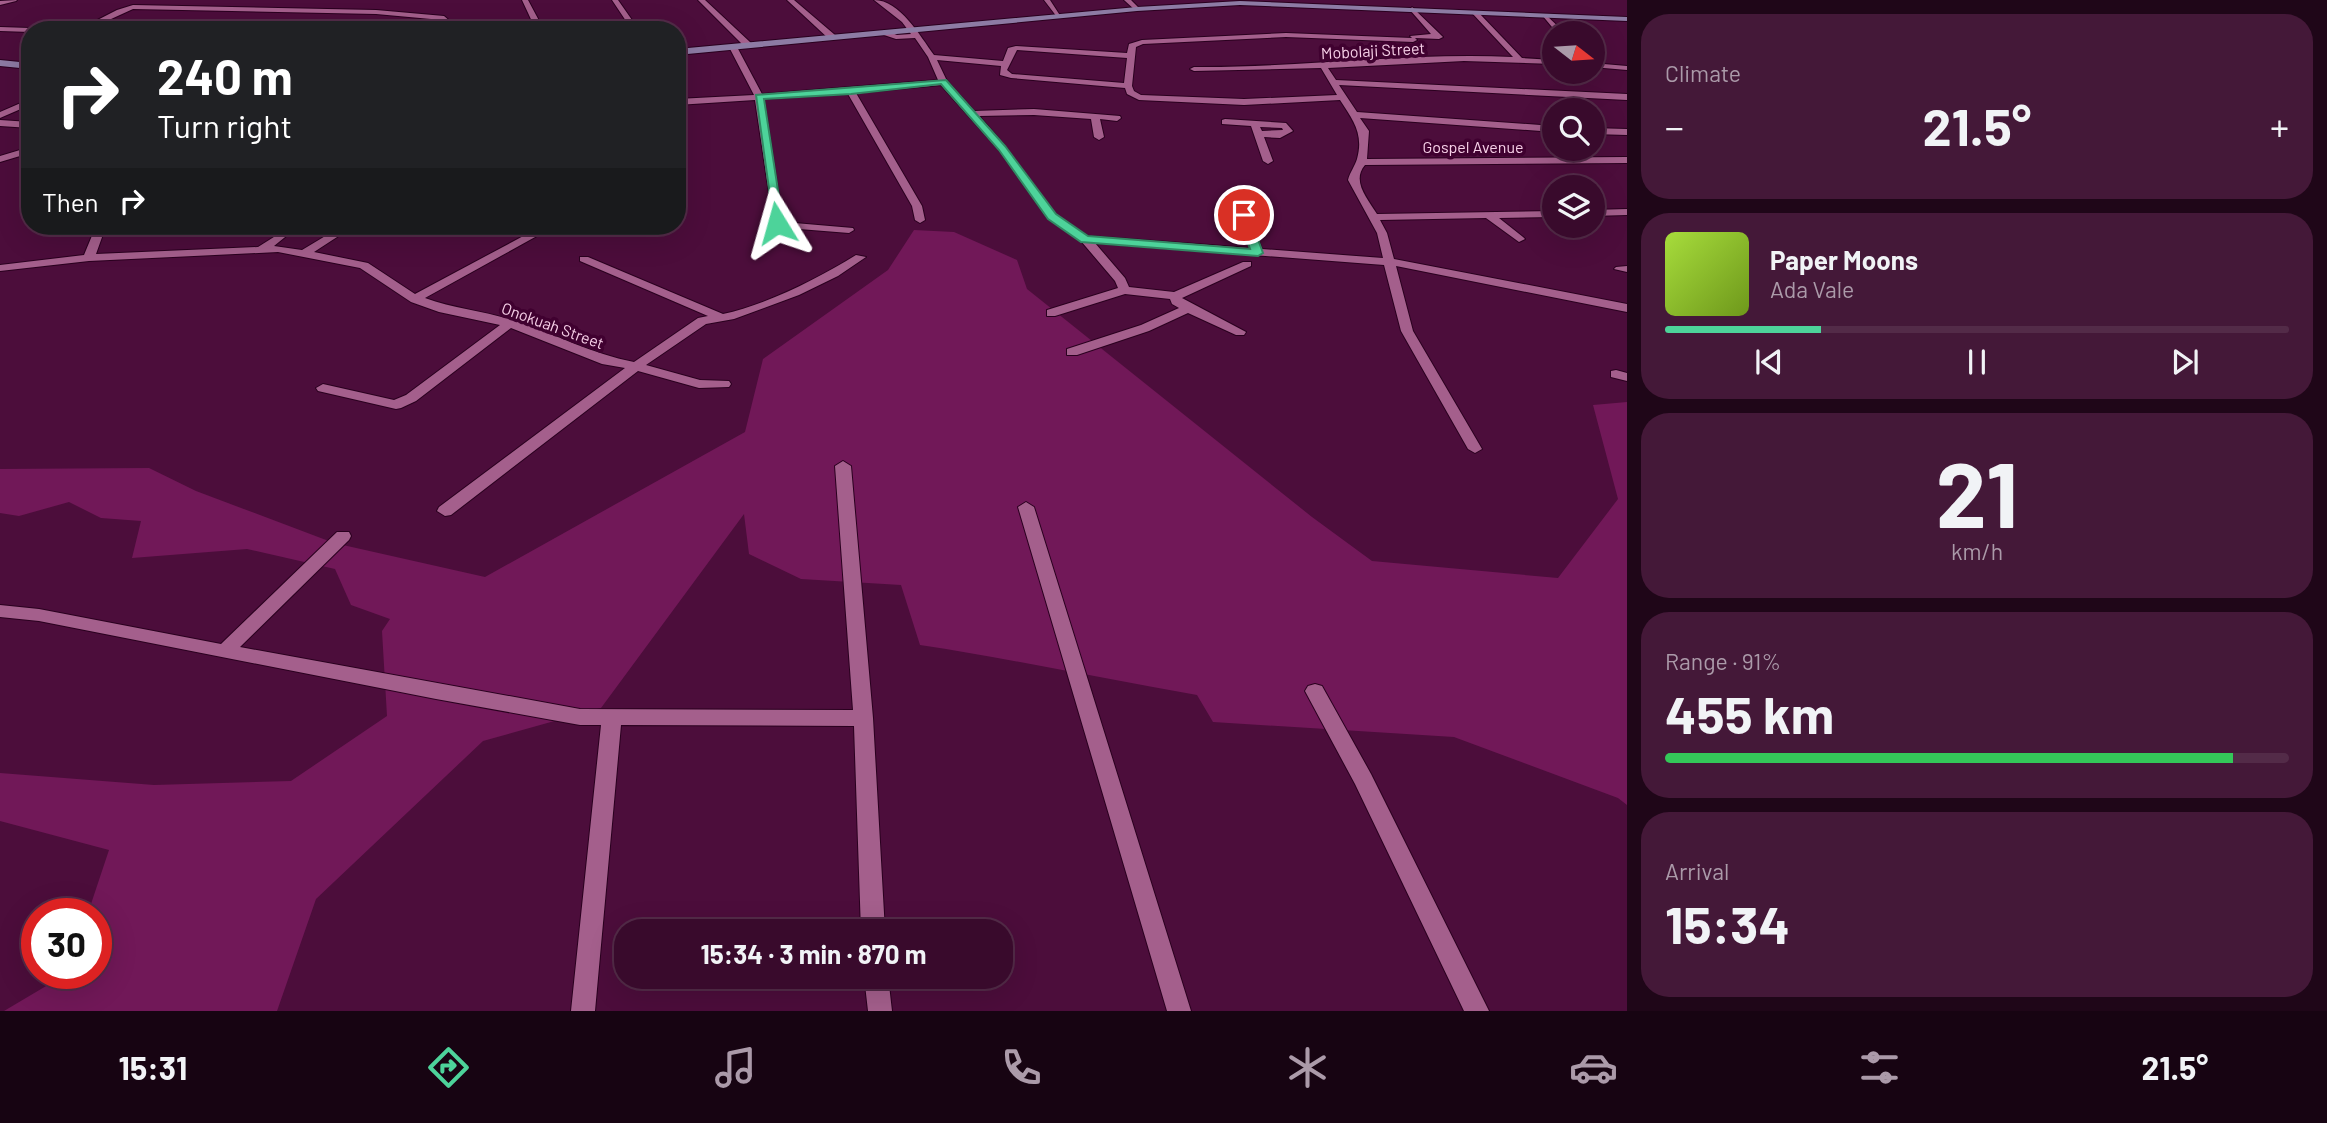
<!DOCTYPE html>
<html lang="en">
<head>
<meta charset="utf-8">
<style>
  :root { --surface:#390a2c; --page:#441838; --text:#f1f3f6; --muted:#ab9aa9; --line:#532b48; --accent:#4dd39a }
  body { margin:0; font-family:Barlow,sans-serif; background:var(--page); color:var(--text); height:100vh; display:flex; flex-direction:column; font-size:26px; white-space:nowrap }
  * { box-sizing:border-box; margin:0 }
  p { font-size:23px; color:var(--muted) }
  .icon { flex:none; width:38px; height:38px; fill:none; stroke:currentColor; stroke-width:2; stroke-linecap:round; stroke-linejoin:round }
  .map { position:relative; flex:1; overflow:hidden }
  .panel { display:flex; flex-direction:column; gap:14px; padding:14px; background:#1f0618; width:700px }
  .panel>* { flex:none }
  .guide { position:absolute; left:21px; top:21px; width:665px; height:214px; border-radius:28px; box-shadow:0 7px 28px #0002,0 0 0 2px var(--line); background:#202124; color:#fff; overflow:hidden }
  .needle { width:46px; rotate:107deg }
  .tools { position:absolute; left:1542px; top:21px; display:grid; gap:14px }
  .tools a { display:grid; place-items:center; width:63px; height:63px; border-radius:50%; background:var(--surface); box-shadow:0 7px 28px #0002,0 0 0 2px var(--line); font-size:35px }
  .speed { position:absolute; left:21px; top:898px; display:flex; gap:14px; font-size:35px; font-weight:700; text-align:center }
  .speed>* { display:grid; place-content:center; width:91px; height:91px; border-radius:50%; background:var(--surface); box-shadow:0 7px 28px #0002,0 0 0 2px var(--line); line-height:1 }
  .speed .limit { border:10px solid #d22; background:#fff; color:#111 }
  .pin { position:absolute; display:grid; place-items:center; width:60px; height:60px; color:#fff; margin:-30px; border:4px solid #fff; border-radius:50%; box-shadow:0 2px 7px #0007 }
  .me { position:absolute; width:77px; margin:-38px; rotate:352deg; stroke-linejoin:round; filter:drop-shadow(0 0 5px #0008) }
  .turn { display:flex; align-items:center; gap:24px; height:147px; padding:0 21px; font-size:32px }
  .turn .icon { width:91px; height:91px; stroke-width:2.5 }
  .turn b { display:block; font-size:49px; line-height:60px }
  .then { display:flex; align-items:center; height:66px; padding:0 21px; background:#0003; gap:14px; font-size:26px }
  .big { font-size:52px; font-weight:700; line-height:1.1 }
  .panel .widget { flex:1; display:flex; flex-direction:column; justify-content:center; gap:10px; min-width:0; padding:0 24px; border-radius:28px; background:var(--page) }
  .panel .dial { align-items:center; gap:0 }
  .dial b { font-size:91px; line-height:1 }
  .song { display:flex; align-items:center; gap:21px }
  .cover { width:84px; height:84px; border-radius:10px; background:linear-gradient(135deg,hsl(80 70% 55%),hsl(80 70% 35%)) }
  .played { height:7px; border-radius:4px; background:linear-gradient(90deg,var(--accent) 25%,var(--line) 25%) }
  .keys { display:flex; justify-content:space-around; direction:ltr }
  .heat { display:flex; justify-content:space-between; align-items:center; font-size:38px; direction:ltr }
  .charge { height:10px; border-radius:5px; background:linear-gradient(90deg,#34c759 91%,var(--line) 0) }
  .trip { position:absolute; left:614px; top:919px; width:399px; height:70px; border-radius:28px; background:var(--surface); box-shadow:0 7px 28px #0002,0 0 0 2px var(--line); font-weight:700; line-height:70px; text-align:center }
  .dock { display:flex; height:112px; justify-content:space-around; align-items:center; background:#170412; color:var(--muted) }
  .dock .icon { width:49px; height:49px }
  .dock .active { color:var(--accent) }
  .dock b { font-size:32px; color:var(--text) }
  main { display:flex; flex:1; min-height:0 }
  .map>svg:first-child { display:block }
  .green { fill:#711858 }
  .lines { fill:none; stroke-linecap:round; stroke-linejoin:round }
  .street-casing { stroke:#2a001f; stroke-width:2 }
  .secondary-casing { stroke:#2a001f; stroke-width:2 }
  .street { fill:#a45f8c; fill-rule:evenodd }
  .secondary { fill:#8d7ba4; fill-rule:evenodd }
  .route { fill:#4dd39a; stroke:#328964; stroke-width:2 }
  .labels { text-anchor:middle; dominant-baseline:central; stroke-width:7; stroke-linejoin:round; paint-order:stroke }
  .far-street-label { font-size:16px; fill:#f7d0e8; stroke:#400130 }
</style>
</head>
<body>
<main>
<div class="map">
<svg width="1627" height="1011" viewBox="0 0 1627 1011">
  <rect width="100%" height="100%" fill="#4c0d3b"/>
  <path class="green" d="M914 230 954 232 1017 260 1027 289 1312 517 1372 561 1558 578 1618 499 1593 405 1627 402V805L1618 798 1454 737 1213 722 1197 695C1104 679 1013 659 920 645L901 585 801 579 749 554 744 514 601 708 483 741 316 899 277 1011H4L68 973H96V914L88 913 109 850 0 821V773L154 785 291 781 387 716 382 631 390 619 351 605 335 569 247 549 132 558 141 521 101 518 69 502 19 516 0 513V469L149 468 196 491 334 543 485 577 745 432 763 359 888 270Z"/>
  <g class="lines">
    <g class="street-casing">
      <path id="street" d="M17 0 16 1 0 5V1Z
        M522 0H528L544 30H536Z
        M612 0H618L639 30H632Z
        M698 0H705L751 43V47H745Z
        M787 0H794L835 35V39H829Z
        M874 0C900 0 920 36 934 55L1003 61 1008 48 1016 46 1127 53 1129 44 1142 40 1286 33 1412 38 1410 36 1431 34 1410 10 1412 7 1443 37 1439 39 1415 38 1417 40 1413 42 1286 37 1143 44 1136 47 1132 86 1134 91 1141 95 1244 99 1337 95 1321 68 1194 71 1190 69 1194 67C1300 68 1407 52 1513 57L1472 13 1478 12 1522 58 1554 60V64L1464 61 1328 68 1336 80 1627 94V100L1339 85 1357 112 1554 126V132L1360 118 1369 131 1367 159 1627 157V163L1365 165C1351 181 1368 199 1377 214L1554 211V217L1499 218 1523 237 1525 239 1519 242 1486 218 1380 220 1387 233 1394 259 1627 304V312L1396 266 1413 331 1482 449 1475 453 1468 449 1401 331 1384 265 1095 243 1125 278 1129 287 1174 292 1243 262H1251V266L1182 298 1246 332 1244 335H1236L1188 313 1149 331 1077 355H1067V349L1141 325 1179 308 1172 304 1170 299 1125 294 1055 316H1047V310L1118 288 1115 281 1081 241 1048 219 999 150 941 85 856 93 922 206 925 220 920 223 915 220 912 206 848 94 764 99 783 222 853 228 854 230 849 233 774 227 755 100 677 105V99L754 95 729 47 733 45 737 47 762 94 938 80 928 57 915 38 896 39 881 34 884 30 897 35 911 34 902 22ZM1017 50 1127 58 1124 83 1012 74 1007 70ZM937 60 1001 66 1000 75 1011 78 1125 88 1127 94 1139 100 1244 105 1340 100C1353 120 1364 134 1357 159 1355 166 1350 172 1348 180L1377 233 1383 258 1262 249 1241 196 1236 193 1231 196 1250 248 1088 236 1056 215 1005 146 979 116 1034 115 1091 119 1094 137 1099 140 1104 137 1100 119 1117 121 1121 118 1120 116 1034 109 974 111 947 81Z
        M1044 0H1050L1061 17H1057Z
        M1124 0H1131L1140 9 1135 10Z
        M133 5 376 10 444 16 451 22 449 30H441L442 20 376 14 133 9 87 30H78L117 10Z
        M1542 15H1546L1565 33H1557Z
        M0 27 30 28 33 30H30V32L0 31Z
        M1592 63 1627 66V70L1592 67Z
        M30 99V105L0 118V112Z
        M1225 119 1286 123 1293 131 1280 138 1264 137 1273 161 1268 164 1263 161 1251 126 1222 124V120ZM1260 127 1282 128 1283 130 1262 131Z
        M0 120 30 122V128L0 126Z
        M1592 128 1627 129V135L1592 134Z
        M30 147V153L0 162V156Z
        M1627 209V215L1592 216V210Z
        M96 226H106L96 254 258 247 285 230 290 233 274 246 302 250 342 226H354L314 252 368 263 415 294 542 226H555L425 298C454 309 486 311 515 321 555 334 592 354 634 362L698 318 708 316 580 261V257H588L723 314C766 305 819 278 856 255L866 257 838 276 799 295 734 319 706 324 646 365 700 380 729 381 731 384 729 387 699 388 638 371 451 515 445 516 437 511 439 507 625 368 602 364 511 328 416 401 401 408 396 409 318 391 316 388 323 384 394 400 406 395 500 325 439 312 411 302 360 268 278 252 89 261 0 271V265L84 255Z
        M1627 266V272L1614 269 1616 267Z
        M1616 370 1627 373V381L1611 377V371Z
        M843 461 851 466 873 718 885 931H861L854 726 621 725 595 1011H571L601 725H580L436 699 39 621 0 617V605L39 609 221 644 337 532H349L351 536 349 540 240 647 580 709 853 710 835 466Z
        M1026 502 1034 507 1191 1011H1167L1018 507Z
        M1315 684 1322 686 1371 774 1489 1011H1464L1355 784 1305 691 1308 686Z
        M864 976H888L892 1011H868Z"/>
    </g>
    <g class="secondary-casing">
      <path id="secondary" d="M1240 1 1627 17V21L1240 5 1137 11 677 55V49L1137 7Z
        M0 60 30 63V69L0 66Z"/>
    </g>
    <use href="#street" class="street"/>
    <use href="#secondary" class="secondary"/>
  </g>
  <path class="route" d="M946 80 1005 146 1056 214 1088 236 1250 249 1238 215 1244 212 1249 215 1263 253 1258 256 1081 242 1048 219 999 150 941 84 851 94 764 99 783 223 774 225 756 95Z"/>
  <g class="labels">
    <g class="far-street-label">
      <text transform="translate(1373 50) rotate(-3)">Mobolaji Street</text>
      <text x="1473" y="146">Gospel Avenue</text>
      <text transform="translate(553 325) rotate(20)">Onokuah Street</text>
    </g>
  </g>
</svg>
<div class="tools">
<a><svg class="needle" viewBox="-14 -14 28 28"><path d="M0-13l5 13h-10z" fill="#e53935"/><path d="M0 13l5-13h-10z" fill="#ab9aa9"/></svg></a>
<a><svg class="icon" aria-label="search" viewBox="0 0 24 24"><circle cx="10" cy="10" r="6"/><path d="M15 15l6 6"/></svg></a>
<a><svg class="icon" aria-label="layers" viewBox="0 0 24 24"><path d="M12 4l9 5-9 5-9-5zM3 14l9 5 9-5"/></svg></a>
</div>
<div class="speed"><div class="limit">30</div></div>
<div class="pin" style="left:1244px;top:215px;background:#d93025"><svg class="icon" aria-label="arrive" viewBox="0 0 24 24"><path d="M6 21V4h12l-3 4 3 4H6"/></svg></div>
<svg class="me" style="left:777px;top:223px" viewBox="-20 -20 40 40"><path d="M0-17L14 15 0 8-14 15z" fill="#4dd39a" stroke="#fff" stroke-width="4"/></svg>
<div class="trip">15:34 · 3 min · 870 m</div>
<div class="guide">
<div class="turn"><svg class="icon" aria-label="right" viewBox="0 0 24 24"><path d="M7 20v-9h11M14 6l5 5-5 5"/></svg><div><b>240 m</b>Turn right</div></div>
<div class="then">Then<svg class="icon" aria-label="right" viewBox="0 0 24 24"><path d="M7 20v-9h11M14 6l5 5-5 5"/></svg></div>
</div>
</div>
<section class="panel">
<div class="widget"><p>Climate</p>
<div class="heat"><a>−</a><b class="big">21.5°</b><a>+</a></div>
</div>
<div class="widget">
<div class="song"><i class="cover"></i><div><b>Paper Moons</b><p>Ada Vale</p></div></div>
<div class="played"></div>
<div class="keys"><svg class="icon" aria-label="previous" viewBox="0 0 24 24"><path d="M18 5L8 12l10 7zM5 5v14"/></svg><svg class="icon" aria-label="pause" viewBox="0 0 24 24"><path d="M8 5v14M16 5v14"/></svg><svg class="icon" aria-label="next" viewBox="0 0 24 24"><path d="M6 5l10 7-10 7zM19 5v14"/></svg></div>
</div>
<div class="widget dial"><b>21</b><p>km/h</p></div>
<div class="widget"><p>Range · 91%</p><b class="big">455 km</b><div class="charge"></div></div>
<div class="widget"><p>Arrival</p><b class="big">15:34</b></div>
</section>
</main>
<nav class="dock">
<b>15:31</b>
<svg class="icon active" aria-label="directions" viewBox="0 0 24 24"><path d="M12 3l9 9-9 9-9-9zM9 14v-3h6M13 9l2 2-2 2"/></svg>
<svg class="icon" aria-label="music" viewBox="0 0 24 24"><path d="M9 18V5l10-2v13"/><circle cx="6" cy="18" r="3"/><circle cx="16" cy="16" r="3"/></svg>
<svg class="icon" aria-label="phone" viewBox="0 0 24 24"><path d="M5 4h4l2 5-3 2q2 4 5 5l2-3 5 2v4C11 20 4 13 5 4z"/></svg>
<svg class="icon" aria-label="climate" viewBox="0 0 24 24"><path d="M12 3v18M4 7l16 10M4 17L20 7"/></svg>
<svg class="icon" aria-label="car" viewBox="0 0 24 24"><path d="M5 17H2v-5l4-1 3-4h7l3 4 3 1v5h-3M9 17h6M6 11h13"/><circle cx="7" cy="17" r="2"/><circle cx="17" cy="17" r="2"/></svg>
<svg class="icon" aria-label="filters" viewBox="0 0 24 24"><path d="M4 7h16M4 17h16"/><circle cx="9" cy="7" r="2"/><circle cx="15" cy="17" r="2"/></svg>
<b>21.5°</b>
</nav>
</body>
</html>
